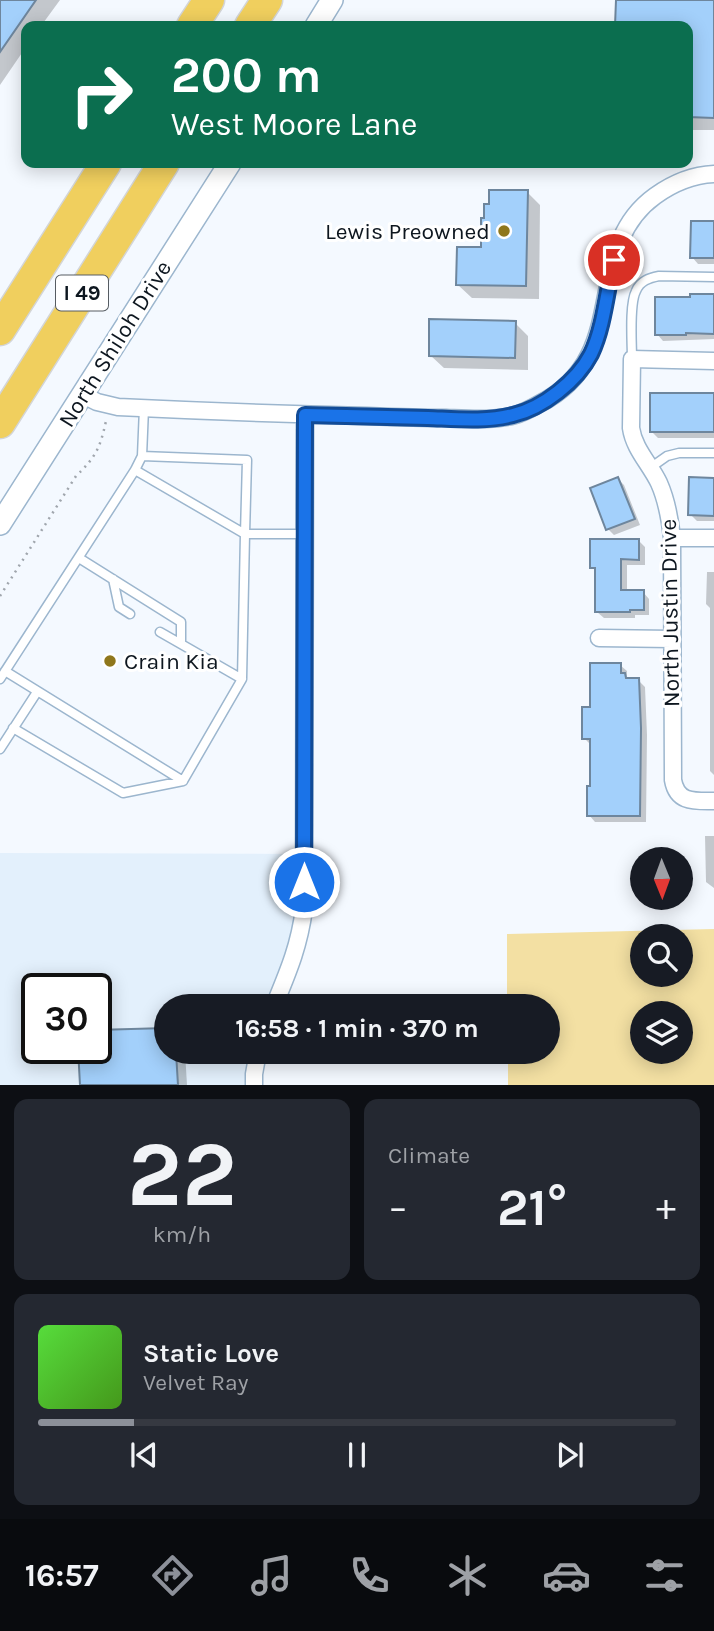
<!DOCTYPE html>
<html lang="en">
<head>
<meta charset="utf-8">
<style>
  :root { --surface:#171b24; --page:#242831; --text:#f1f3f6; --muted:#9ea1a6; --line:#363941; --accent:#8c9099 }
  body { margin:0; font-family:Karla,sans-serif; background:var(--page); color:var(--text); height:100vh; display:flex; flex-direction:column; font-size:26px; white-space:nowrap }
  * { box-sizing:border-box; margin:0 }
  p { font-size:23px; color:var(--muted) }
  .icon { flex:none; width:38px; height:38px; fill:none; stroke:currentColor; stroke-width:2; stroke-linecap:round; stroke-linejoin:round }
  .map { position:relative; height:1085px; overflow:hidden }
  .details { display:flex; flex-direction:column; gap:14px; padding:14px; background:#0d0f14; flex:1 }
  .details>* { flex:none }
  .guide { position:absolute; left:21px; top:21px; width:672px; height:147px; border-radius:14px; box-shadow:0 4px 18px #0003; background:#0b6e4f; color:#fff; overflow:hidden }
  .needle { width:46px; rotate:179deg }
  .tools { position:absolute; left:630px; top:847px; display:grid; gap:14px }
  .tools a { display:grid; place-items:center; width:63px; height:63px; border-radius:50%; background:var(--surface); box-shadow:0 4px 18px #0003; font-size:35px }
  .speed { position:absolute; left:21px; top:973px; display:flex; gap:14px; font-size:35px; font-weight:700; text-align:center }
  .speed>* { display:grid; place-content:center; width:91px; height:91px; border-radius:50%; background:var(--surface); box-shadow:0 4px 18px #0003; line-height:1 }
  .speed .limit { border:4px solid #111; border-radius:10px; background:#fff; color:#111 }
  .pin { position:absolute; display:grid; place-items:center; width:60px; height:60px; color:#fff; margin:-30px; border:4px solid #fff; border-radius:50%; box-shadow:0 2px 7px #0007 }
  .me { position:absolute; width:77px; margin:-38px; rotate:0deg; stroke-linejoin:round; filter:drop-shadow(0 0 5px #0008) }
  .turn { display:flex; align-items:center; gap:24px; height:147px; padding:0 35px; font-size:32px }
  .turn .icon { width:91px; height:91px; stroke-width:2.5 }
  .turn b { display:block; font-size:49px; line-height:60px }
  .big { font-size:52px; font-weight:700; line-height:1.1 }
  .details .tile { flex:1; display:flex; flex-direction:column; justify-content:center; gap:10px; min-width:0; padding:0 24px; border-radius:14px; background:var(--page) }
  .details .dial { align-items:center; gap:0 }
  .dial b { font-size:91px; line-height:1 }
  .song { display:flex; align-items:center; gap:21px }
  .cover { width:84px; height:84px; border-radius:10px; background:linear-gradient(135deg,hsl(110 70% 55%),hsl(100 70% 35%)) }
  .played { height:7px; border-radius:4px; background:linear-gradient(90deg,var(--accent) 15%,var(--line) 15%) }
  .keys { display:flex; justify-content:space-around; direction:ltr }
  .heat { display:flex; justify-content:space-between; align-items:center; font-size:38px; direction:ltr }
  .details .tiles { flex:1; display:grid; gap:14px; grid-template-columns:1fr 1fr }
  .tile:last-child { grid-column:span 2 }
  .trip { position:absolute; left:154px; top:994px; width:406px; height:70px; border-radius:35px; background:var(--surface); box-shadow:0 4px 18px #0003; font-weight:700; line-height:70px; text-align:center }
  .dock { display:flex; height:112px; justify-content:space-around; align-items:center; background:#090b0e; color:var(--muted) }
  .dock .icon { width:49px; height:49px }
  .dock .current { color:var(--accent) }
  .dock b { font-size:32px; color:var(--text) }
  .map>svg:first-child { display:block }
  .built { fill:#e3f0fc; fill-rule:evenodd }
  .green { fill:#f3e0a3; fill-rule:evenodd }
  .shadow { fill:#0003 }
  .building { fill:#a3d0fb; stroke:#6e869d; stroke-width:2 }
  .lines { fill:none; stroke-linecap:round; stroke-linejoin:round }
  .service-casing { stroke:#9cb6ce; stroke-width:11 }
  .minor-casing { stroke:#9cb6ce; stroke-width:19 }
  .tertiary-casing { stroke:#9cb6ce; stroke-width:24 }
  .motorway-casing { stroke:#d3d5d7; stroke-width:33 }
  .path { stroke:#a0a6ad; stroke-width:2.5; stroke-dasharray:2 5; stroke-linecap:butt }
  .service { stroke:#fff; stroke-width:8 }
  .minor { stroke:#fff; stroke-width:16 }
  .tertiary { stroke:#fff; stroke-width:21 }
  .motorway { stroke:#f0cf5e; stroke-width:30 }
  .route-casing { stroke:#114b97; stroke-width:18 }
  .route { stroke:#1a73e8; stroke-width:12 }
  .poi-dot { fill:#8f771c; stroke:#fff; stroke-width:2.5 }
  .labels { text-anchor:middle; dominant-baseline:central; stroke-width:6; stroke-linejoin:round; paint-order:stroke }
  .shield { fill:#fff; stroke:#565c62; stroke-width:2 }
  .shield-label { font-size:21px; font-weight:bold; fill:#0d161f }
  .poi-label { font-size:23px; fill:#0d161f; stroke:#fff; text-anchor:end }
  .street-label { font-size:23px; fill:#0d161f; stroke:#fff }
</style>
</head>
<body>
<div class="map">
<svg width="714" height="1085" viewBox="0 0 714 1085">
  <rect width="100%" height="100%" fill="#f4f9ff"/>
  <path class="built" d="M0 853 304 854V909L274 1006H166V1052H258L254 1085H0ZM37 989H96V1048H37Z"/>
  <path class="green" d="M714 929V1085H508V1052H548V1006H507V934ZM642 936H681V975H642ZM642 1013H681V1052H642Z"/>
  <path class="shadow" d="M0 0H60L41 26H26V47L0 85Z
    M617 0H714V130H688V26H617Z
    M527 192 540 205 539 299 472 298 458 285 483 249 491 206Z
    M714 223V264H698L692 257Z
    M714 296V339L663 341 657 334 692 299Z
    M515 323 528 336V370L444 368 430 355Z
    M714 395V438H658L652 432Z
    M618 479 624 485 640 525 614 535 608 529Z
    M714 479V521H697L690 514Z
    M639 541 645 547V565H627V592H643L649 599V615H635V618H604L597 612V573L592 567Z
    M707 572H714V775L710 771V608L706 604Z
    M620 665 627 671V677L630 680H638L645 687 647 735 646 822H595L589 815 592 787V746L584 738 592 709Z
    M705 836H714V888L706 882Z
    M166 1029V1052H185L187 1085H81L96 1048V1032Z"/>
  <path class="building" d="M0 0H36L0 52Z
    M616 0H714V118L688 117V26H615Z
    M489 190H528L526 286 456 285 457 247H481V218H484V204H489Z
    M691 221H714V258H690Z
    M690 294H714V334L686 333V335H655V297H690Z
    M429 319 516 321 515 358 429 356Z
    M650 393H714V432H650Z
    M618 477 635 519 606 530 590 488Z
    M689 477 714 478V516L688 515Z
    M590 539H639V560L621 559V590H644V610H630V612H595V568H590Z
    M590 663H621V673H625L626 678H639L641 728 640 816H587V786H590V739H582V707H590Z
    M166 1028V1052H176L178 1085H80L78 1048H96V1030Z"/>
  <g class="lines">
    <g class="service-casing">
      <path id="service" d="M632 359C632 343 629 304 636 291 640 281 649 278 659 276L714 277
        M142 456 247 460 245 534H305
        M650 468 667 456 679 453H714
        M79 558 181 622V644L242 679
        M113 579 119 607 130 614
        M160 632 181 644
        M5 671 183 781 242 679 245 534 135 470
        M0 679 135 470 142 456 144 408
        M13 728 123 793 183 781
        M0 749 37 692"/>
    </g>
    <g class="minor-casing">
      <path id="minor" d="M714 361 632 359 631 428C634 449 650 464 659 483 667 501 670 519 672 538L673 780C677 803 694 801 714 801
        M83 395 97 402 118 407C201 411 284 414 367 416 393 417 420 418 446 418 469 419 493 421 515 415 523 413 532 408 539 404 635 356 580 250 655 196 673 183 692 175 714 174
        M672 538H714
        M599 638 672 639
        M274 1006C288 972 299 947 304 909L305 415
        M254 1085V1074L258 1052"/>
    </g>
    <g class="tertiary-casing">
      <path id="tertiary" d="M316 26 332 0
        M0 524 230 163"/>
    </g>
    <g class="motorway-casing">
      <path id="motorway" d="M192 26 209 0
        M250 26 267 0
        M0 330 106 163
        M0 423 164 163"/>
    </g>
    <path class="path" d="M0 596 76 476C96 457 100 448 106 421"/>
    <use href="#service" class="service"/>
    <use href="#minor" class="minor"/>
    <use href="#tertiary" class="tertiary"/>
    <use href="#motorway" class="motorway"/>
  </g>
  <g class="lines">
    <g class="route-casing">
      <path id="route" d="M304 882 305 415C346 416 387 417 428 418 456 419 486 422 513 415 543 408 577 381 591 354 604 327 607 290 614 260"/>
    </g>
    <use href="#route" class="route"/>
  </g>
  <g class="poi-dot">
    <circle cx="504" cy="231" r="7"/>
    <circle cx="110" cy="661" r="7"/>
  </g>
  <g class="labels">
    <rect class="shield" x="56" y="275.5" width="52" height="35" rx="5"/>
    <g class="shield-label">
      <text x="82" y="293">I 49</text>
    </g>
    <g class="poi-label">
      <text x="490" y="231">Lewis Preowned</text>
      <text x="124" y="661" text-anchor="start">Crain Kia</text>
    </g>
    <g class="street-label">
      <text transform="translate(115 344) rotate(-58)">North Shiloh Drive</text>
      <text transform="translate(670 613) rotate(-91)">North Justin Drive</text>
    </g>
  </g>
</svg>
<div class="tools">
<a><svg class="needle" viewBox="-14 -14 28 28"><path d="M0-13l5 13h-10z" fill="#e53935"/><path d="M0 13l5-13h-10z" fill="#9ea1a6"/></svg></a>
<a><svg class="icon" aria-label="search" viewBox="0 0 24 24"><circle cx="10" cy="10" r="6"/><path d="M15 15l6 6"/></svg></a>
<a><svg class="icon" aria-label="layers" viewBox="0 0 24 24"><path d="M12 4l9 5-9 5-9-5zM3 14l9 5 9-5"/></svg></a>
</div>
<div class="speed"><div class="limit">30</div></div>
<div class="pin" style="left:614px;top:260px;background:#d93025"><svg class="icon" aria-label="arrive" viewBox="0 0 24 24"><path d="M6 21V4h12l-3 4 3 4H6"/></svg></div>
<svg class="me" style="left:304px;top:882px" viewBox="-20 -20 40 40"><circle r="17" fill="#1a73e8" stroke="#fff" stroke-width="3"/><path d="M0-11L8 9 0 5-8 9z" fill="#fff"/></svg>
<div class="trip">16:58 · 1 min · 370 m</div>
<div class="guide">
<div class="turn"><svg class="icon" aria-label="right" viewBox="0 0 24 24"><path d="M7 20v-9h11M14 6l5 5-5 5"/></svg><div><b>200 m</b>West Moore Lane</div></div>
</div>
</div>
<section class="details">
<div class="tiles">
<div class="tile dial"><b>22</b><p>km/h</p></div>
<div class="tile"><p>Climate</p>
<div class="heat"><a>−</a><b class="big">21°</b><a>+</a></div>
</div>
<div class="tile">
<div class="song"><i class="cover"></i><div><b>Static Love</b><p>Velvet Ray</p></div></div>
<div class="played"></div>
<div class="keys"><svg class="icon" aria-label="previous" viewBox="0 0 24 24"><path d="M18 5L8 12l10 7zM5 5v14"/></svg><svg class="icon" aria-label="pause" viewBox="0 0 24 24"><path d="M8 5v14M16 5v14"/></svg><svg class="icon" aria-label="next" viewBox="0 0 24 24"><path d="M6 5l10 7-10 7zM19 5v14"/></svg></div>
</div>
</div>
</section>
<nav class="dock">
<b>16:57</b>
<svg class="icon current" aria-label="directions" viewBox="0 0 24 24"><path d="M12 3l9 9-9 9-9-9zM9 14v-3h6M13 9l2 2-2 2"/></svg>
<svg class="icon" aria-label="music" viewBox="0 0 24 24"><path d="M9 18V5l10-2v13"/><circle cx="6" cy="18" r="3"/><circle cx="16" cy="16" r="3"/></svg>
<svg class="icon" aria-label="phone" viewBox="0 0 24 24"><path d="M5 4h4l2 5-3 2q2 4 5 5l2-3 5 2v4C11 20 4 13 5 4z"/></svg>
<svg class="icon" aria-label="climate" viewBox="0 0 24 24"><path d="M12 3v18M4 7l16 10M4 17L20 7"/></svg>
<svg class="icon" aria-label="car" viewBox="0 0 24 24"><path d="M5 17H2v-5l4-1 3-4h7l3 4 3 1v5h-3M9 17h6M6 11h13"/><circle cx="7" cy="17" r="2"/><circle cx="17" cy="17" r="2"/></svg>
<svg class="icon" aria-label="filters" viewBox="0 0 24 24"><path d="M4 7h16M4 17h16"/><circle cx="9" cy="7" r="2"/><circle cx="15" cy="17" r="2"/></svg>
</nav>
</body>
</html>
